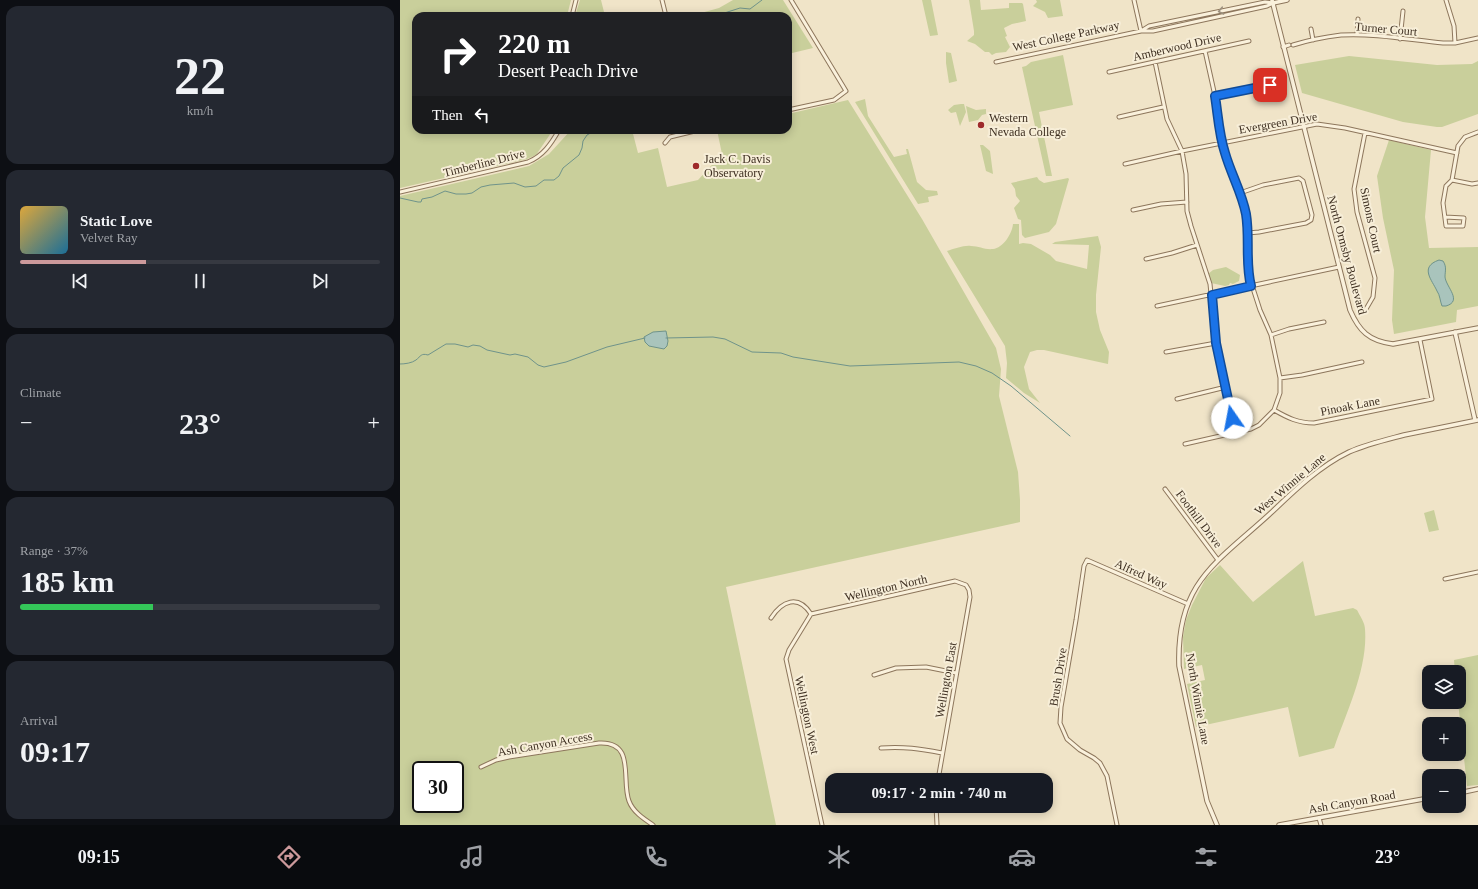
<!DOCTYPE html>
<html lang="en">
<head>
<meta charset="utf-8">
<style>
  :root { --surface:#171b24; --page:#242831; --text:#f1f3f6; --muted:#9ea1a6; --line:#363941; --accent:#cc999b }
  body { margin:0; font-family:"Times New Roman",serif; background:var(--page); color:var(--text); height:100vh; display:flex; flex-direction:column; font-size:15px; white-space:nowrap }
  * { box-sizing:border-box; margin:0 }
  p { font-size:13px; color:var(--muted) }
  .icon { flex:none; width:22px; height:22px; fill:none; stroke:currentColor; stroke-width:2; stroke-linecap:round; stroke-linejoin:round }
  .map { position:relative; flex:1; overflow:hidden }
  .drawer { display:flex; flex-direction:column; gap:6px; padding:6px; background:#0d0f14; width:400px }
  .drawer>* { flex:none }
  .guide { position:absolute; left:12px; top:12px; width:380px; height:122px; border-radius:12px; box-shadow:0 2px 10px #0003; background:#202124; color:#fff; overflow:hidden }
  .buttons { position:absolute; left:1022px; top:665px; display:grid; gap:8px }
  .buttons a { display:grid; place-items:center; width:44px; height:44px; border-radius:8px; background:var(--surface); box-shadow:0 2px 10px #0003; font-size:20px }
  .speed { position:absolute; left:12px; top:761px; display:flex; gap:8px; font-size:20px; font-weight:700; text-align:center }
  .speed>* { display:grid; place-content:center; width:52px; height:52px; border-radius:50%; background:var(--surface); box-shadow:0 2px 10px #0003; line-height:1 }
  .speed .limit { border:2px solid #111; border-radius:6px; background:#fff; color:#111 }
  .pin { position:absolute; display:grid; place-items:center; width:34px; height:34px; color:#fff; margin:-17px; border-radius:8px; box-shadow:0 2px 6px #0006 }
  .me { position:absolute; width:44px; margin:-22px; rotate:348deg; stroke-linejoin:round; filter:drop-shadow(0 0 3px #0008) }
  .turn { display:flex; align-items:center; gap:14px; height:84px; padding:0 20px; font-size:18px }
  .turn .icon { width:52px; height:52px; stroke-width:2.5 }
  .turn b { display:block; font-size:28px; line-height:34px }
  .then { display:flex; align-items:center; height:38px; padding:0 20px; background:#0003; gap:8px; font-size:15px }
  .big { font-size:30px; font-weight:600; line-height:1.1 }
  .drawer .tile { flex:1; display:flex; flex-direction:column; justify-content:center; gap:6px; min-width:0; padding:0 14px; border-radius:12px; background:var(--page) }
  .drawer .dial { align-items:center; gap:0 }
  .dial b { font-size:52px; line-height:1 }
  .song { display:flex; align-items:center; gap:12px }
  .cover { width:48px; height:48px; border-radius:6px; background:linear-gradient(135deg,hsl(40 70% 55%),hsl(200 70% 35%)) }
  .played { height:4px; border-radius:2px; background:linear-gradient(90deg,var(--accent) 35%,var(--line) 35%) }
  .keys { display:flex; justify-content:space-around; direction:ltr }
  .heat { display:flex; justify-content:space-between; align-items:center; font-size:22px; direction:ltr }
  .charge { height:6px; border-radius:3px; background:linear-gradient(90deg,#34c759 37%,var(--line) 0) }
  .trip { position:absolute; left:425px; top:773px; width:228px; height:40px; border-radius:12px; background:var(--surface); box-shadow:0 2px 10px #0003; font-weight:600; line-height:40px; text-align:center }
  .menu { display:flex; height:64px; justify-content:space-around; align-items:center; background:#090b0e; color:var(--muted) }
  .menu .icon { width:28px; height:28px }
  .menu .active { color:var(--accent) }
  .menu b { font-size:18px; color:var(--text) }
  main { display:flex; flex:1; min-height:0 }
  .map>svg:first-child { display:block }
  .green { fill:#c9cf9b; fill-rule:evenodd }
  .water { fill:#a9c4bc; stroke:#6f938a }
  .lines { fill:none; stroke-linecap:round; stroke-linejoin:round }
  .stream { stroke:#6f938a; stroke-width:1 }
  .minor-casing { stroke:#8d765c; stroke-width:5 }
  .tertiary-casing { stroke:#8d765c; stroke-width:5.5 }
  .minor { stroke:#faf1dc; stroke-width:3 }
  .tertiary { stroke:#faf1dc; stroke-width:3.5 }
  .oneway { stroke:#9c907e }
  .route-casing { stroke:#114b97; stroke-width:10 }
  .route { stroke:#1a73e8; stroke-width:7 }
  .poi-dot { fill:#9e2a2b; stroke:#f7eed8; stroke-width:1.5 }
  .labels { text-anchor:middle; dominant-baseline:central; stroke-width:4; stroke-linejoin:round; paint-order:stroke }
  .street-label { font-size:12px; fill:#3d2e20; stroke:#f7eed8 }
  .poi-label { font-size:12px; fill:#3d2e20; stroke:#f7eed8; text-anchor:start }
</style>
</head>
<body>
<main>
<section class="drawer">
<div class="tile dial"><b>22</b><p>km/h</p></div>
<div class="tile">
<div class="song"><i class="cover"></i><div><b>Static Love</b><p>Velvet Ray</p></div></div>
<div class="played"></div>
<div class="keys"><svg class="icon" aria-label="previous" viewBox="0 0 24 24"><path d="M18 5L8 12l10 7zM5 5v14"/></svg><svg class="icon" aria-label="pause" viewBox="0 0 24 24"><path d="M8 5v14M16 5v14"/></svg><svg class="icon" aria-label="next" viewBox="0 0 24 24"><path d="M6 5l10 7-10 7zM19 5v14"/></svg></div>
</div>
<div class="tile"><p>Climate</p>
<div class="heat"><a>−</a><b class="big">23°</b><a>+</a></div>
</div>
<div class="tile"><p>Range · 37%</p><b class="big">185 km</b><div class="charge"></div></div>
<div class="tile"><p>Arrival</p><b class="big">09:17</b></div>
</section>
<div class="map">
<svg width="1078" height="825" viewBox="0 0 1078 825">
  <rect width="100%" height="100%" fill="#f0e4c8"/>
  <path class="green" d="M0 0H171L167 16H16V130H153L136 155 127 159 0 188Z
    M180 0H201L205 16H175Z
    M333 0H383L413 48 388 54V16H290L319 8Z
    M522 0H531L538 35 530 36Z
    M569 0H580L581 10 609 8V3H622L623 4 626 21 612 24 604 28 607 36 605 37 610 47 606 52 596 53 592 55 589 52H585L575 44 567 41 574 35V31Z
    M636 0H660L663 16 648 18 645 12 633 6 637 2Z
    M546 52 551 53 557 81 549 83 546 63Z
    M663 55 673 105 639 112 652 176H646L622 67 626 66 631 62Z
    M949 56 1037 65 1072 64 1078 61V114L1042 127H1037L1003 122 902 93 895 65Z
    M465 99 468 116 494 157 507 154 506 149H508L517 182 526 190 537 191 538 195 528 197 529 202 518 204 455 102Z
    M448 100 522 219 596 348 601 369 599 396 618 472 620 500V522L326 587 376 825H0V196L129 166 149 154 171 130H232L238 153 258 148 267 187 298 180 322 154 317 130H388V114ZM21 770H55V804H21Z
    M561 104H564L566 112 560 126 556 112 551 113 548 110 554 105Z
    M566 106 576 110 586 109V114L582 115 578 120 569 122Z
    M989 140 1031 150 1025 217 1029 248 1078 247V306L1057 310 1056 322 994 334 992 320 994 270 983 218 977 176Z
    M580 145H583L590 151 593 174 586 171Z
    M637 177 639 180 644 183 668 178 669 179 656 224 649 232 625 238 622 235 621 220 618 219 614 208 620 201 616 196 615 189 611 183Z
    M613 224H619V244L623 243 631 244 650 255 656 261 687 269 689 245 652 244 655 242 698 236 701 247 696 295V312L700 330 709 352 708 364 644 350H637L630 352 624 367 629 389 640 403 624 393 606 378 607 363 605 346 547 251C554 249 564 245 571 246 579 246 585 250 593 249 603 248 612 234 613 224Z
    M826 267 840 275 839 281 833 284 830 283 829 285 825 286 811 283 808 274 813 270Z
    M1034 510 1039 530 1029 532 1024 513Z
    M903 561 915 616 953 608 957 610C960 616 965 623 965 629 968 668 947 711 934 748L899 757 888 707 796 727 787 684 805 680 802 665 784 669 783 637 786 620 792 605 806 578 820 565 853 602Z
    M1078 655V785L1067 786 1058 702 1059 672H1055L1054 660Z"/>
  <path class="water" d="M1039 260 1043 261C1047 267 1045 271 1045 277 1046 287 1063 301 1046 306H1042C1040 301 1040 295 1037 291 1032 280 1019 267 1039 260Z
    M266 331 268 341 267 346 264 349 249 346 245 342 244 337 253 332Z"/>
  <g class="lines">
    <path class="stream" d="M315 16 340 8 350 9 362 0
      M0 198 18 202H21L22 199 32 197 45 191 56 194H66L72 193 81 187 90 185 114 183 125 187 136 186 144 180H154L159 176 163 168 179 155 182 148 183 141 187 135 196 130
      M266 338 313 337 325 339 352 352 381 353 393 357 450 366 559 362 576 366 592 373 611 386 670 436
      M0 364C5 364 12 363 16 360 21 356 21 353 28 355L46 344H55L68 347 73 345 80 346 87 350 110 355 115 354 128 357 138 365 144 367 166 362 207 347 245 338"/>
    <g class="minor-casing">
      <path id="minor" d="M262 0 266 16
        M734 0 741 31
        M1046 0 1054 26 1055 43
        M172 16 176 0
        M911 29 913 40
        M741 31 749 26 865 2 873 3
        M957 35 958 19
        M1000 39 1003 11
        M893 45C909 40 925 37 941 35 974 33 1011 40 1043 43H1055L1078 38
        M883 47 889 45
        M596 62 741 31H753L867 6 873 3
        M755 62 767 119 782 151 783 157 786 174 787 211 791 226 810 284 816 343 836 433
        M709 72 849 41
        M815 96 870 85
        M388 110 434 100 446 91 391 0
        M719 117 763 107
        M965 133 954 189 957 212 975 278 973 297 966 309
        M265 143 270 137 299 130
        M725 164 782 151 917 124 945 128 1057 153
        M1052 180 1072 184 1078 183
        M0 192 128 162C143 156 151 144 159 130
        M840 193 863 185 899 178 903 181 912 215 911 220 906 223 859 232 848 233
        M733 210 761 204 787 202
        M1045 217 1064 218 1063 226H1046L1043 203 1046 186 1052 180 1058 146 1065 137 1078 132
        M746 259 772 253 797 245
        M757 306 939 267
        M871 335 889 329 924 322
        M766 352 816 343
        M880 378 902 375 962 362
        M777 399 826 387
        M874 410C888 418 898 423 914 423L1032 399 1020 340
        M785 444 851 429 859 425 874 410 880 393V378L871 335 860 310 850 279 848 233 845 212 822 143 815 96 805 51
        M765 489 818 560
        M1045 579 1078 572
        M411 614 555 581 566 585 569 590 570 597 538 780
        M411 614 389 650 386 659 422 825
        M371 618C382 601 398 594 411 614
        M474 675 496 668 526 667 556 673
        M481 748C503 746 521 749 542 753
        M81 767 96 760 109 757 199 743C236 741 221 780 229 801 233 812 244 819 253 825
        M536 806 537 825
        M919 818 921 825
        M717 825 707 776 700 763 694 758 680 750 667 739 660 723 661 707 676 620 684 566 687 560 788 604"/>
    </g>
    <g class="tertiary-casing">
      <path id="tertiary" d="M872 0 950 310C959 331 969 341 993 344L1078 328
        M873 3 887 0
        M1055 332 1075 420
        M1059 793 1078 789
        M817 825 807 801 779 666C776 581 818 562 873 511 896 489 920 466 949 452 967 444 985 440 1004 435 1029 430 1053 425 1078 420
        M879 825 1029 798"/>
    </g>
    <use href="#minor" class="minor"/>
    <use href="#tertiary" class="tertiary"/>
  </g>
  <defs><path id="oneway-chevron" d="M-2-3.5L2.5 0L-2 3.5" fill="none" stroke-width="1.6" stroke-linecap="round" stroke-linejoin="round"/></defs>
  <use class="oneway" href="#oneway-chevron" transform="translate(821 11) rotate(168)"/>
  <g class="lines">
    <g class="route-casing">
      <path id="route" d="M832 418 816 343 812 295 851 286C845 263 850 238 846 214 842 193 831 174 825 153 819 135 818 115 815 96L870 85"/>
    </g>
    <use href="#route" class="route"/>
  </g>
  <g class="poi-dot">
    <circle cx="581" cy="125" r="4"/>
    <circle cx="296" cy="166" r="4"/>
  </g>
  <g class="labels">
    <g class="street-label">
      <text transform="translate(986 29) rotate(5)">Turner Court</text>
      <text transform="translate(666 36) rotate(-12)">West College Parkway</text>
      <text transform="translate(777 47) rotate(-13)">Amberwood Drive</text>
      <text transform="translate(878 123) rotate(-10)">Evergreen Drive</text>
      <text transform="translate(84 163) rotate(-14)">Timberline Drive</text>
      <text transform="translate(971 220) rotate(78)">Simons Court</text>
      <text transform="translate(947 255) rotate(75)">North Ormsby Boulevard</text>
      <text transform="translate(950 406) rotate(-11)">Pinoak Lane</text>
      <text transform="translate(890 484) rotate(-40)">West Winnie Lane</text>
      <text transform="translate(799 519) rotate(53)">Foothill Drive</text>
      <text transform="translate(741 574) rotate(24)">Alfred Way</text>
      <text transform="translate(486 588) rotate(-13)">Wellington North</text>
      <text transform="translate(658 677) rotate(-81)">Brush Drive</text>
      <text transform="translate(546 680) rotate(-80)">Wellington East</text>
      <text transform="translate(798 699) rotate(80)">North Winnie Lane</text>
      <text transform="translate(407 715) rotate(78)">Wellington West</text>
      <text transform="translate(145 744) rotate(-10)">Ash Canyon Access</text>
      <text transform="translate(952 802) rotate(-10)">Ash Canyon Road</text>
    </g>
    <g class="poi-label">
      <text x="589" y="118">Western<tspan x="589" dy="14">Nevada College</tspan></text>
      <text x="304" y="159">Jack C. Davis<tspan x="304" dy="14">Observatory</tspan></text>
    </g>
  </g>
</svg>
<div class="buttons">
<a><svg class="icon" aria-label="layers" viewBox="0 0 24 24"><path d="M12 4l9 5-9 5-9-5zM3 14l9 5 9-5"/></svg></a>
<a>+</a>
<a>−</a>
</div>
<div class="speed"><div class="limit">30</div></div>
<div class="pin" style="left:870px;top:85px;background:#d93025"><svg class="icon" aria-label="arrive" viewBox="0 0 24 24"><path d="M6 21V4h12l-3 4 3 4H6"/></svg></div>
<svg class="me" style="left:832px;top:418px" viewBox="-20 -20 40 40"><circle r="19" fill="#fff"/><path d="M0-13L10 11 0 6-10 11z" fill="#1a73e8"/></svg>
<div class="trip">09:17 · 2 min · 740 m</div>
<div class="guide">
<div class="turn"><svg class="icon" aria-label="right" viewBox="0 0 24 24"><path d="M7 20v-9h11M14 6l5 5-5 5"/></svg><div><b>220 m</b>Desert Peach Drive</div></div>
<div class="then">Then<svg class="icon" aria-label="left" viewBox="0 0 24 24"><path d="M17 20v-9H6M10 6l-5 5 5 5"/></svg></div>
</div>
</div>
</main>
<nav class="menu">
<b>09:15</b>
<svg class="icon active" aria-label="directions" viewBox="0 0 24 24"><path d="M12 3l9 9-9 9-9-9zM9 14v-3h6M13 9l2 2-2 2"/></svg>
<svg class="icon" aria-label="music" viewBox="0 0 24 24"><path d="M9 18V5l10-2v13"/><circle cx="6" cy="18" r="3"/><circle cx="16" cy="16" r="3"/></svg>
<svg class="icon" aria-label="phone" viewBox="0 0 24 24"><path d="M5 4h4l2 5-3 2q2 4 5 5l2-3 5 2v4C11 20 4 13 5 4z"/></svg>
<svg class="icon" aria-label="climate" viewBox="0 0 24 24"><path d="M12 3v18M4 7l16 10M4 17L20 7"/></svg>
<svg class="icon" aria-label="car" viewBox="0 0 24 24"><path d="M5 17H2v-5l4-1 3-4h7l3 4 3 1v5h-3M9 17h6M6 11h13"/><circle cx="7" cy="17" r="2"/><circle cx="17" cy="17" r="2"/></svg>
<svg class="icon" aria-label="filters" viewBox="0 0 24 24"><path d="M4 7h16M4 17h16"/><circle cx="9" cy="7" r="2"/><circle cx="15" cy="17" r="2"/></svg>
<b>23°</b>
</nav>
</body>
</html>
